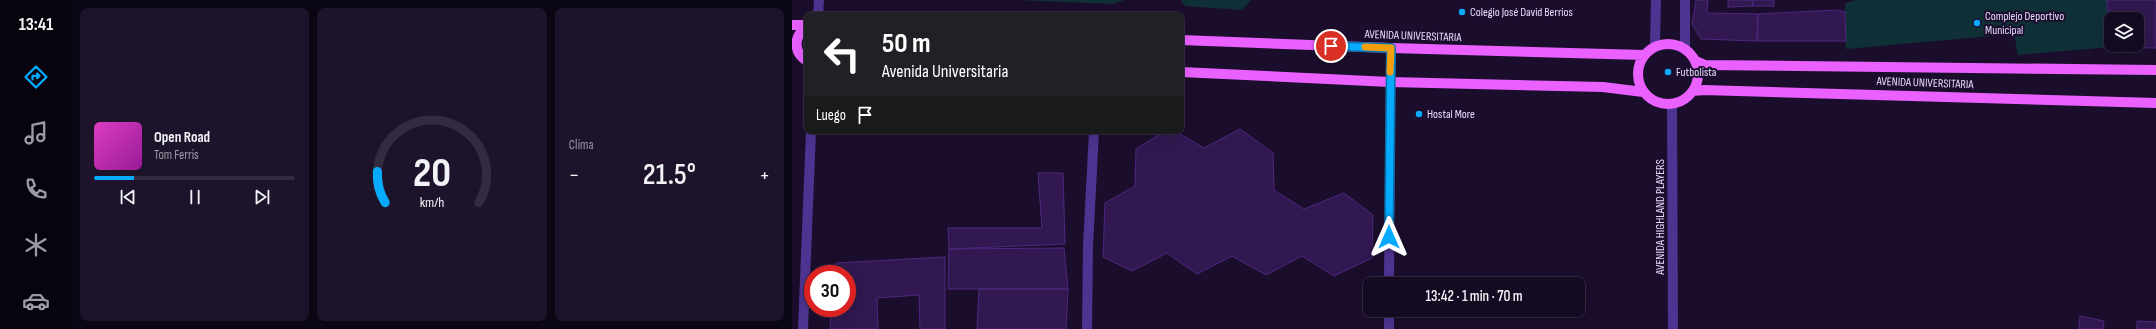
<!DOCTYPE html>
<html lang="es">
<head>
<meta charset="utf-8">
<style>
  :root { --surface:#140a22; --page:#1d132a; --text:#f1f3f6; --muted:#9d9aa5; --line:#332b40; --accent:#06abff }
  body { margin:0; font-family:"Sofia Sans Condensed",sans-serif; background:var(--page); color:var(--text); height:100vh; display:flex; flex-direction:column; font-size:15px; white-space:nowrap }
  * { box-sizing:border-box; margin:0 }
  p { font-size:13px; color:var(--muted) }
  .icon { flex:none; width:22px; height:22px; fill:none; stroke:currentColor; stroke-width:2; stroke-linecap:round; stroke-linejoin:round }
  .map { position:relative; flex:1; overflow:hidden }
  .drawer { display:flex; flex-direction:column; gap:8px; padding:8px; background:#0b0613; width:720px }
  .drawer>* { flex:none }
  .top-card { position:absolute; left:12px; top:12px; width:380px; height:122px; border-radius:8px; box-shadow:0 4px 16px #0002,0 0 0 1px var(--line); background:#202124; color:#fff; overflow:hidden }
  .controls { position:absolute; left:1312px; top:12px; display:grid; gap:8px }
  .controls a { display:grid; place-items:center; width:40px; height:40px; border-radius:8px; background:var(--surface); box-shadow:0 4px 16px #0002,0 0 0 1px var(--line); font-size:20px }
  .speed { position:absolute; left:12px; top:265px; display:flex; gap:8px; font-size:20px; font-weight:700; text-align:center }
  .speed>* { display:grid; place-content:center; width:52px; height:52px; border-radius:50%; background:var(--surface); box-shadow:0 4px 16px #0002,0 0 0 1px var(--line); line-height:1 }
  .speed .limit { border:6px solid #d22; background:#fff; color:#111 }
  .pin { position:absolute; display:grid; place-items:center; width:34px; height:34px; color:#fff; margin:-17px; border:2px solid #fff; border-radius:50%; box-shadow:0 1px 4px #0007 }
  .me { position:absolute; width:44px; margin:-22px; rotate:0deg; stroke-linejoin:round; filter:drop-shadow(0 0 3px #0008) }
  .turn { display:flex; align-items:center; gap:14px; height:84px; padding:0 12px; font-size:18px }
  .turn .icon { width:52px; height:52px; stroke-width:2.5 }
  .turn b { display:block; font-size:28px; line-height:34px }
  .then { display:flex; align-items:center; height:38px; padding:0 12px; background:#0003; gap:8px; font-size:15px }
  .big { font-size:30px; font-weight:600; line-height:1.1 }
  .drawer .widget { flex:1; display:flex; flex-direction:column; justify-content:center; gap:6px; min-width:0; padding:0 14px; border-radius:8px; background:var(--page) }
  .drawer .dial { align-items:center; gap:0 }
  .dial svg { height:104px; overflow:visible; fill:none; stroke:var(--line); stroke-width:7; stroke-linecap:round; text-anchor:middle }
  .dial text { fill:var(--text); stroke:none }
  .song { display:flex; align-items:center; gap:12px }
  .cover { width:48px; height:48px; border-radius:6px; background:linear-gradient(135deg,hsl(310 70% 55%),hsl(300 70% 35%)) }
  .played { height:4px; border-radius:2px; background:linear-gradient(90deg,var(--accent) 20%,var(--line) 20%) }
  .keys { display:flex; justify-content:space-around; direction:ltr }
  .heat { display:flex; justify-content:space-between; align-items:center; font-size:22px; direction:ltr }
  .drawer .tiles { flex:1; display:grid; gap:8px; grid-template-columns:repeat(3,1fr) }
  .trip { position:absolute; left:571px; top:277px; width:222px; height:40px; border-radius:8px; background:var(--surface); box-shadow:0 4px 16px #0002,0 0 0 1px var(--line); font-weight:600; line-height:40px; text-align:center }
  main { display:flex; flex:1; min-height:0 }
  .tab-bar { display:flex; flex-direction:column; width:72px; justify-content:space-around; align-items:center; background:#08040e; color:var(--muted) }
  .tab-bar .icon { width:28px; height:28px }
  .tab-bar .current { color:var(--accent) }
  .tab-bar b { font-size:18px; color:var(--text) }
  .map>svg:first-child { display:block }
  .green { fill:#103038 }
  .building { fill:#311850; stroke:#4e287f; fill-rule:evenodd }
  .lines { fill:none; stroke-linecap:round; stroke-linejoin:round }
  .minor { stroke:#4e3491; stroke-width:10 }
  .tertiary { stroke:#4e3491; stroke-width:10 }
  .primary { stroke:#ea61ff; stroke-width:10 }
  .route-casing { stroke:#046fa6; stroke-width:10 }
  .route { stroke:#06abff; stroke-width:7 }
  .slow { stroke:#f59e0b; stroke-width:7 }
  .poi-dot { fill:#06abff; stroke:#1b0e2d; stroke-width:1.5 }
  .labels { text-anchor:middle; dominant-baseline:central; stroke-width:4; stroke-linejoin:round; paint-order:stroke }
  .poi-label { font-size:12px; fill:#e7daff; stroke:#1b0e2d; text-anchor:start }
  .street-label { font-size:12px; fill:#e7daff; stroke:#1b0e2d }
</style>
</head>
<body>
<main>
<nav class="tab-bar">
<b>13:41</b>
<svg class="icon current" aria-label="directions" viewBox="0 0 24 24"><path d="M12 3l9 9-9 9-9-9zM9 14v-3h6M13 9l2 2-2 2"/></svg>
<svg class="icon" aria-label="music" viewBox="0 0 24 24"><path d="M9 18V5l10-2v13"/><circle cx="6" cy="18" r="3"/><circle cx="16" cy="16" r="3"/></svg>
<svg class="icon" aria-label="phone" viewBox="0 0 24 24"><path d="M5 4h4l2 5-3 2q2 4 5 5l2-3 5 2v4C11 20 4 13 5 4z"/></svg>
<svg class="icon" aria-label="climate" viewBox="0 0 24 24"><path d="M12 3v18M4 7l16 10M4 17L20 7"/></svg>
<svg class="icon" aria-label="car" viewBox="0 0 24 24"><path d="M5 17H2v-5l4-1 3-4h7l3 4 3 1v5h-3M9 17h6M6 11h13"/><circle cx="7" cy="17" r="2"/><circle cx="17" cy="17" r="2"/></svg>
</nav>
<section class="drawer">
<div class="tiles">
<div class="widget">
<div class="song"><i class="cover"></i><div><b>Open Road</b><p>Tom Ferris</p></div></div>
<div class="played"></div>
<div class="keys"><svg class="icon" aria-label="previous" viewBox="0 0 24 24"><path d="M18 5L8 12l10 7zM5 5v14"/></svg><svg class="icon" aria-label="pause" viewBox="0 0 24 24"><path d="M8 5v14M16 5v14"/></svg><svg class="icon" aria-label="next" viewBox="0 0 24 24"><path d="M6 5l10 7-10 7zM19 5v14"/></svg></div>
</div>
<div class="widget dial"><svg viewBox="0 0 100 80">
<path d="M14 69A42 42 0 1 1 86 69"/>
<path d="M14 69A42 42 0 0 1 8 45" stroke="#06abff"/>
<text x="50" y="56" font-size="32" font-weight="700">20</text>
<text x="50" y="72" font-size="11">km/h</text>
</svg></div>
<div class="widget"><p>Clima</p>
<div class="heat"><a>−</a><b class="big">21.5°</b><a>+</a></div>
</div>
</div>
</section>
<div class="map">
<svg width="1364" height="329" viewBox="0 0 1364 329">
  <rect width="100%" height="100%" fill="#1b0e2d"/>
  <path class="green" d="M225 0H332L321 4Z
    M389 0H459L450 10 393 6Z
    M1065 0H1315L1319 47 1226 55 1222 34 1054 49 1053 3Z"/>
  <path class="building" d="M904 0H916L915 13 966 14 965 41 909 39 900 24Z
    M936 0H960L961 6 936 7Z
    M960 0H982V6H961Z
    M1315 0H1364V48L1319 47ZM1319 19H1345V45H1319Z
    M1044 10 1053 12 1054 41H965L966 14Z
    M448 129 481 153 482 190 512 209 552 193 581 215 580 258 542 276 510 256 474 275 440 256 405 274 375 253 340 271 311 257 313 203 343 186 344 149 373 131H383L412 148Z
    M246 173H271L273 244 157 249 156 228H250Z
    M272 248 276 289H156L157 249Z
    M153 257V329H128L127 295 85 298 86 329H38L40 308H55V274H43L44 263Z
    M187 289H276L274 329H185Z
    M1288 316 1312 321 1311 329H1287Z
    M1345 321 1364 322V329H1345Z"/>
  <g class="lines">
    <path class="minor" d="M863 46 864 0
      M893 49V0
      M880 104 881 329
      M597 284 599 48
      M11 329 19 131
      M295 329 296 246 302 131
      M597 329V310"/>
    <path class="tertiary" d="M26 15 27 0"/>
    <path class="primary" d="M0 25H15
      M15 27C1 36 1 52 15 61
      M389 40 599 48 852 55
      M846 74a30 30 0 1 1 60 0a30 30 0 1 1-60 0Z
      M904 61 913 65 1364 70
      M389 72 598 82 811 87 851 92
      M901 91 912 90 1364 103"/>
  </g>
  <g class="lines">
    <g class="route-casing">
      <path id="route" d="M539 46 599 48 597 237"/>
    </g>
    <use href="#route" class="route"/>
    <path class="slow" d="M573 47 599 48 598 72"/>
  </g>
  <g class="poi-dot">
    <circle cx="670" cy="12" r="4"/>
    <circle cx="1185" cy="23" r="4"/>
    <circle cx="876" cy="72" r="4"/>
    <circle cx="627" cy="114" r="4"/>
  </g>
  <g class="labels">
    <g class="poi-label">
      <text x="678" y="12">Colegio José David Berrios</text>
      <text x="1193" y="16">Complejo Deportivo<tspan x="1193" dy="14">Municipal</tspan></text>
      <text x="884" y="72">Futbolista</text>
      <text x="635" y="114">Hostal More</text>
    </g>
    <g class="street-label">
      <text transform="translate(621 36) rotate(2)">AVENIDA UNIVERSITARIA</text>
      <text transform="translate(1133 83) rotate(2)">AVENIDA UNIVERSITARIA</text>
      <text transform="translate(868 217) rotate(-90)">AVENIDA HIGHLAND PLAYERS</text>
    </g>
  </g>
</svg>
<div class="controls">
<a><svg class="icon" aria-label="layers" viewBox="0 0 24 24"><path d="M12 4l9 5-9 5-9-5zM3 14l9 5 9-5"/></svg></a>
</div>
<div class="speed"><div class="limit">30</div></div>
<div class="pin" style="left:539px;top:46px;background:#d93025"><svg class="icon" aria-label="arrive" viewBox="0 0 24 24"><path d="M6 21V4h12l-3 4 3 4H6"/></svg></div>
<svg class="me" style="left:597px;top:237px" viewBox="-20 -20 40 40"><path d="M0-17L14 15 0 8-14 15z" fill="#06abff" stroke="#fff" stroke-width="4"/></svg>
<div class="trip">13:42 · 1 min · 70 m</div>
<div class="top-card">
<div class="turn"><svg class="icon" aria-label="left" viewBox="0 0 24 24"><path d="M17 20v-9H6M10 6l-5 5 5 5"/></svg><div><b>50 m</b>Avenida Universitaria</div></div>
<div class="then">Luego<svg class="icon" aria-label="arrive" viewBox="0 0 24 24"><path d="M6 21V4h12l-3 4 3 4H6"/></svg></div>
</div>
</div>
</main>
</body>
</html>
